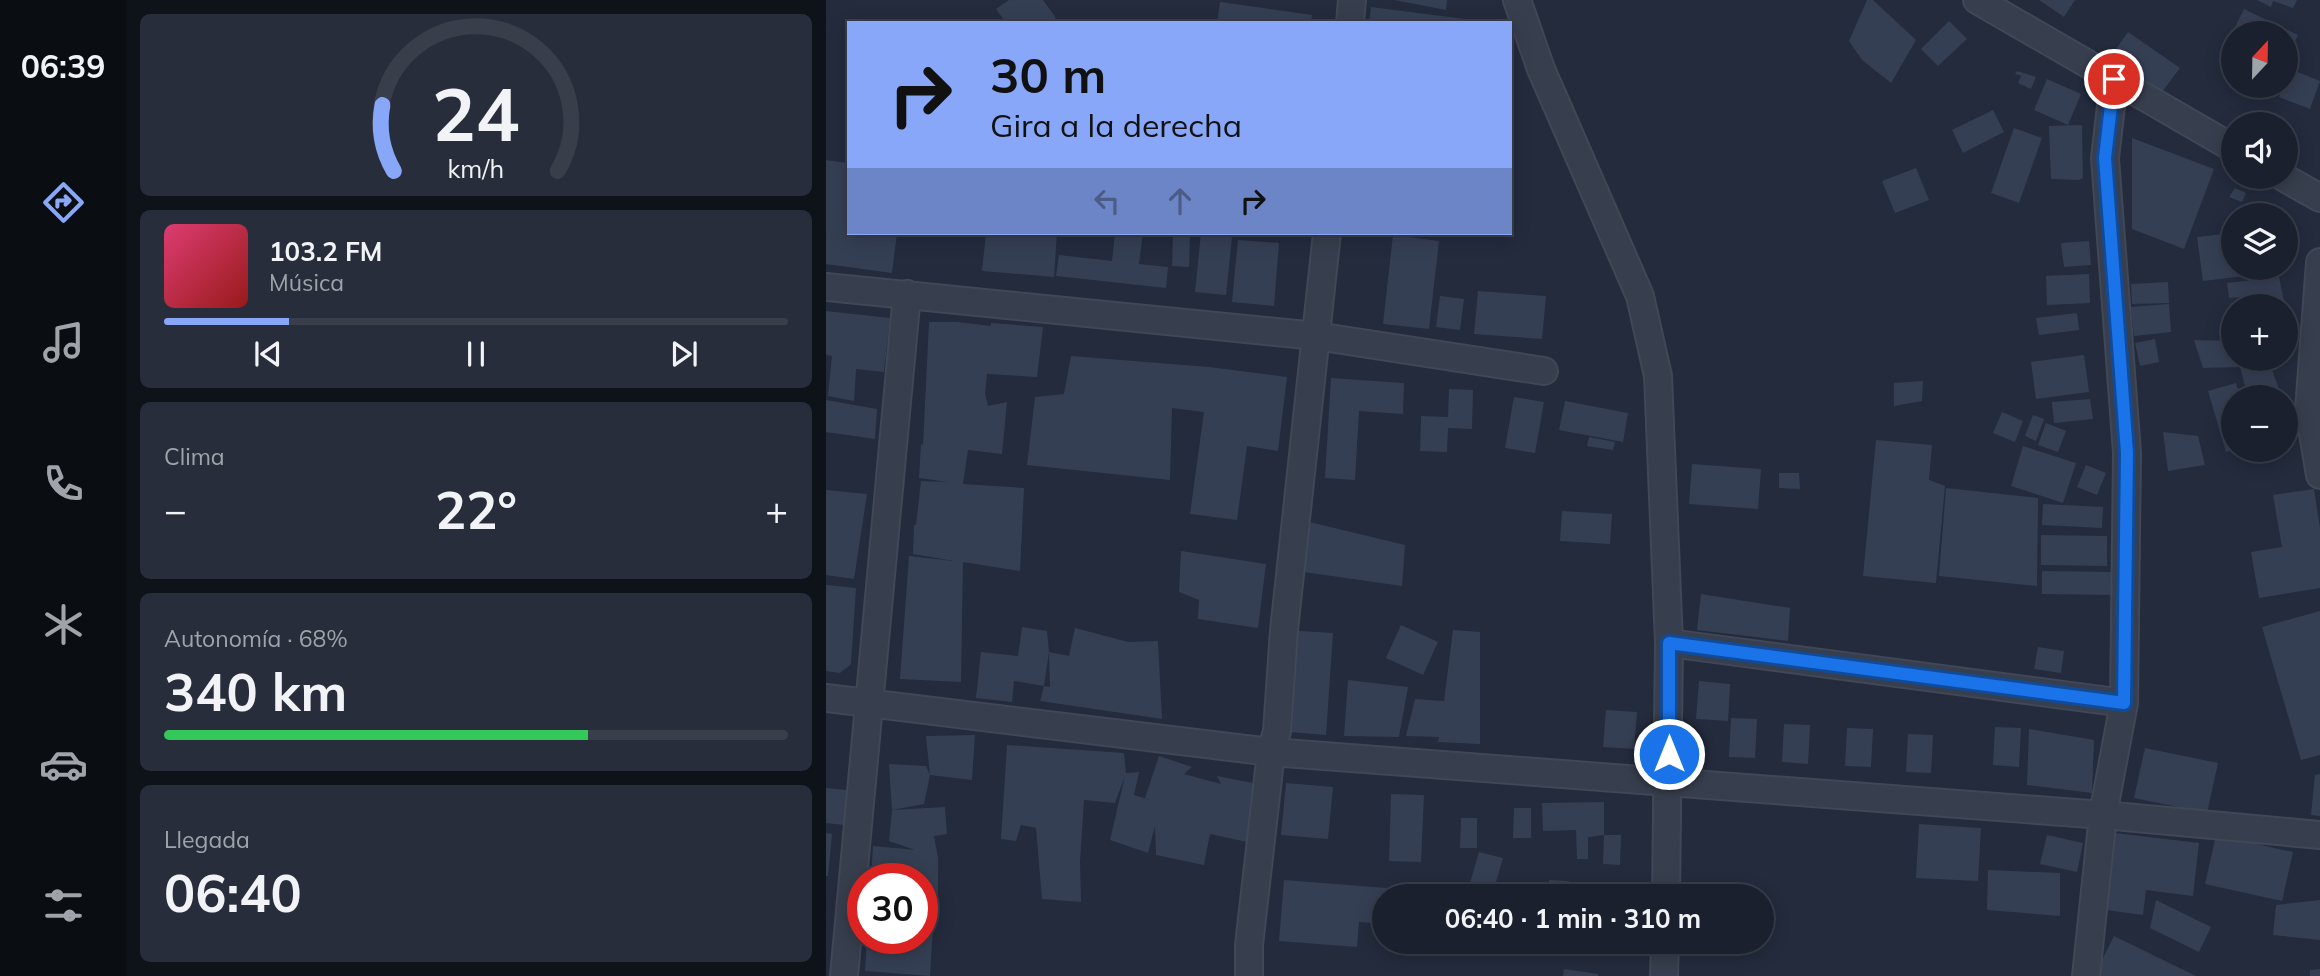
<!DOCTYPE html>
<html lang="es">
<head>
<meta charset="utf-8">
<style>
  :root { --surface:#1a202e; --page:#272d3a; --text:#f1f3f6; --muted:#9fa3aa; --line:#383e4a; --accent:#88a7f9 }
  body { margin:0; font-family:Mulish,sans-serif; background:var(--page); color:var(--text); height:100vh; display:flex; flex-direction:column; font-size:26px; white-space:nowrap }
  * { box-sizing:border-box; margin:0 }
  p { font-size:23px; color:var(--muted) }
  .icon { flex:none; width:38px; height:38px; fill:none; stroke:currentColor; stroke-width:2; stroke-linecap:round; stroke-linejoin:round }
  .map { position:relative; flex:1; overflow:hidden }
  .panel { display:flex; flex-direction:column; gap:14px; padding:14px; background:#0e1219; width:700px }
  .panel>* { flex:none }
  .hud { position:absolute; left:21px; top:21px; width:665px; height:214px; border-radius:0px; box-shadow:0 4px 18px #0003,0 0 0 2px var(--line); background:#88a7f9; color:#111; overflow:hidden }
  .needle { width:46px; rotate:22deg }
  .buttons { position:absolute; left:1395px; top:21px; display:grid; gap:14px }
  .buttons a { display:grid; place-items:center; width:77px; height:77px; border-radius:50%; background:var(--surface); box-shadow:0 4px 18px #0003,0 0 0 2px var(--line); font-size:35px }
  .speed { position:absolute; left:21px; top:863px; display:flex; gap:14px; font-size:35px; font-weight:700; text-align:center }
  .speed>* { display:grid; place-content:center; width:91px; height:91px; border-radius:50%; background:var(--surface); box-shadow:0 4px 18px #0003,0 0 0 2px var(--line); line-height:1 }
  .speed .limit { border:10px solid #d22; background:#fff; color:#111 }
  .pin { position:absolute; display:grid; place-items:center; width:60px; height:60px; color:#fff; margin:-30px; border:4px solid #fff; border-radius:50%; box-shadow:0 2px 7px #0007 }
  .me { position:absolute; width:77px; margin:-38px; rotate:0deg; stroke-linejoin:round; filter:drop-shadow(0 0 5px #0008) }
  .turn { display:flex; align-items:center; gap:24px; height:147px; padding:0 28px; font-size:32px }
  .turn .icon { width:91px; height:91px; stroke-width:2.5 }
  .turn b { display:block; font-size:49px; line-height:60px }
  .lanes { display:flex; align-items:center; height:66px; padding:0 28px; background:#0003; justify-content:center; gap:35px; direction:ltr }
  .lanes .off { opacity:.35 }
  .big { font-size:52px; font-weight:700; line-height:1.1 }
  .panel .widget { flex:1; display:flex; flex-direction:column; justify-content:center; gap:10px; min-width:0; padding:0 24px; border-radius:10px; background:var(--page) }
  .panel .dial { align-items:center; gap:0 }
  .dial svg { height:182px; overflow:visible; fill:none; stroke:var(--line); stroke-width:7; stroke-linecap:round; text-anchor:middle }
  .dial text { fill:var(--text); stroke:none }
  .song { display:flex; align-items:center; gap:21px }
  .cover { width:84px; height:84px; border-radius:10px; background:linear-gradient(135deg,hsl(340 70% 55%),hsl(0 70% 35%)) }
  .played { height:7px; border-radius:4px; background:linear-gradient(90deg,var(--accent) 20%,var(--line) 20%) }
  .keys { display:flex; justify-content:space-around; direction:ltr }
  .heat { display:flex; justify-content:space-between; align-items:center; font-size:38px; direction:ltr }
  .charge { height:10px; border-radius:5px; background:linear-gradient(90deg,#34c759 68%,var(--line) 0) }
  .trip { position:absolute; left:546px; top:884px; width:402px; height:70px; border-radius:35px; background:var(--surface); box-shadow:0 4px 18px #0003,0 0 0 2px var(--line); font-weight:700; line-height:70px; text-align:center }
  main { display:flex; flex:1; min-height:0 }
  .tab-bar { display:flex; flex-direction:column; width:126px; justify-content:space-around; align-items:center; background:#0a0d12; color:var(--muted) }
  .tab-bar .icon { width:49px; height:49px }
  .tab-bar .current { color:var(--accent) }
  .tab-bar b { font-size:32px; color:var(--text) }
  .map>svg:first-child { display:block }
  .building { fill:#353f54; fill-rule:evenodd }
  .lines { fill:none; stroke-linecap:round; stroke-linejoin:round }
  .minor-casing { stroke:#404756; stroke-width:30 }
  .minor { stroke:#373e4d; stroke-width:26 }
  .route-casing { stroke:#114b97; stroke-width:18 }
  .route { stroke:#1a73e8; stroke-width:12 }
</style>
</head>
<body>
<main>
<nav class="tab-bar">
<b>06:39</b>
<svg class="icon current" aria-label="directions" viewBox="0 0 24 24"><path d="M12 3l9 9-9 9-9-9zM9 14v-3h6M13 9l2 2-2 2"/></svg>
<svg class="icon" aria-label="music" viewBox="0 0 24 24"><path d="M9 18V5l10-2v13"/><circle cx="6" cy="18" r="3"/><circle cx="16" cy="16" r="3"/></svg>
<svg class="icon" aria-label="phone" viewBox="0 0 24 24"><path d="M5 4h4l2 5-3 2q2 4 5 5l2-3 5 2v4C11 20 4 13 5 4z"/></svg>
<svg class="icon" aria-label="climate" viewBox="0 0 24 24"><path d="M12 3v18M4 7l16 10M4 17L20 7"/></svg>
<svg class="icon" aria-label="car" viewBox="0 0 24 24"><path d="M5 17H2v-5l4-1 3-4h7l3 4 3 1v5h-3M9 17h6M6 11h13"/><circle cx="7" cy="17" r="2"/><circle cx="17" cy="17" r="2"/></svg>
<svg class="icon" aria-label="filters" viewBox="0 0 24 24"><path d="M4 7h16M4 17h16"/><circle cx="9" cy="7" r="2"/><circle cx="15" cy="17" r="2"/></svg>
</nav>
<section class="panel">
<div class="widget dial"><svg viewBox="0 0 100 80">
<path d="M14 69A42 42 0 1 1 86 69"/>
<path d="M14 69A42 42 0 0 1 9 40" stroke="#88a7f9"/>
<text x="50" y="56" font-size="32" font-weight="700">24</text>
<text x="50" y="72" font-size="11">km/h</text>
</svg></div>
<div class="widget">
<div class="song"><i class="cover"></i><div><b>103.2 FM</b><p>Música</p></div></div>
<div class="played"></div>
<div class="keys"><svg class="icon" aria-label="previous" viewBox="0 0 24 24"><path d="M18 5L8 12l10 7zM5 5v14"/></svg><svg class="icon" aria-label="pause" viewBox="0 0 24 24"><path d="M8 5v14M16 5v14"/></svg><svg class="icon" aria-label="next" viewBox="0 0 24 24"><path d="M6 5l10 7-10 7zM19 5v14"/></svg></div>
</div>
<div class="widget"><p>Clima</p>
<div class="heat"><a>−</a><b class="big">22°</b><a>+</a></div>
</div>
<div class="widget"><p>Autonomía · 68%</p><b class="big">340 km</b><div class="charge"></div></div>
<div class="widget"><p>Llegada</p><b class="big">06:40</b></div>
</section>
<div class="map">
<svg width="1494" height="976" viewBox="0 0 1494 976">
  <rect width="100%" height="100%" fill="#232b3d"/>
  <path class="building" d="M183 0H217L230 18 224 23H180L170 9Z
    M568 0H621L620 10Z
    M1041 0H1047L1090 40 1065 83 1036 60 1023 41Z
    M1213 0H1249L1238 17Z
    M1431 0H1471L1467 8 1447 1 1445 7Z
    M394 2 486 15 485 23H391Z
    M545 7 639 19 638 23H543Z
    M1418 9 1472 35 1460 60V33H1406Z
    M1123 21 1141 39 1112 66 1095 49Z
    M1302 32 1354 68 1336 92 1285 56Z
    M1464 69 1494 81 1484 109 1453 97 1457 86H1460Z
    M1191 71 1210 77 1205 89 1192 83 1195 76 1189 74Z
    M1221 79 1255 94 1242 125 1208 110Z
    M1413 86H1434L1429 94Z
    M1167 110 1178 132 1137 153 1126 130Z
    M1256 125 1257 178 1253 180 1225 179 1223 126Z
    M1188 128 1216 138 1193 203 1165 193Z
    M1306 138 1388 169 1358 249 1306 229Z
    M0 160 22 163 19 190H23V233H71L66 273 0 264Z
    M1090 168 1103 200 1069 213 1056 181Z
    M1409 188 1420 193 1416 202 1403 197Z
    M160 233H231L228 277 156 271Z
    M289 233H317L313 264 342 267 340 288 230 276 233 255 286 261Z
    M375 233 406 236 400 295 369 292Z
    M1407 233V268H1460L1461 271 1377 281 1371 237Z
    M347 235H364L363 267 346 266Z
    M567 235 613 241 603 329 557 324Z
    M412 240 453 243 448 306 406 302Z
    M1263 241 1265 265 1238 267 1235 243Z
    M1263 274 1264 303 1221 305 1220 276Z
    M1453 277 1459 306H1428L1426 296 1403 298 1401 283Z
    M1342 282 1343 303 1306 304 1305 284Z
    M652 291 720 296 716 339 648 334Z
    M614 296 638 299 634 330 610 327Z
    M1343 304 1345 332 1308 336 1305 307Z
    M0 311 64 318 58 372 30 369 28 401 2 396 6 356 0 355Z
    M1251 313 1253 330 1213 335 1210 318Z
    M103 322H131L165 326V323L217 327 211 377 161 374 159 394 162 406 181 402 176 454 142 450 137 484 198 488 194 571 137 562 135 682 74 679 83 556 128 561 87 554 88 525H90L95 481 122 482 93 478 95 444 97 445Z
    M1329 339 1333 362 1314 366 1309 343Z
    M1368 340 1407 341V359H1442L1456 397H1422L1414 367 1377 368Z
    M1258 355 1263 392 1210 399 1205 362Z
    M245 356 383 367 461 377 452 451 421 446 411 520 364 514 378 412 346 408 344 480 201 465 209 397 238 394Z
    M505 378 578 383 577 414 533 411 529 480 499 478Z
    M1097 381 1096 401 1068 406V383Z
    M1410 383 1414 397H1407V450L1400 452 1382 391Z
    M623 389 647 390 646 429 622 428 621 452 594 451 595 416 622 417Z
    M688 397 718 402 709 453 679 448Z
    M1264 399 1267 419 1228 423 1226 402Z
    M0 400 51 409 49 439 0 432Z
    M739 401 802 413 797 442 733 430Z
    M1476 405 1483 429 1460 435V410Z
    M1176 412 1197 421 1189 442 1167 433Z
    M1207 415 1218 419 1210 441 1199 436Z
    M1220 423 1240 431 1232 452 1212 445Z
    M1337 432 1372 436 1379 465 1342 471Z
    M763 437 789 442 787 450 761 446Z
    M1050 440 1106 445 1103 480 1119 486 1110 583 1037 576Z
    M1197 446 1250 463 1237 503 1185 486Z
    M866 464 935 469 932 509 863 504Z
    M1260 465 1280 473 1271 495 1251 487Z
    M953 473H973L974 489 953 488Z
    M1120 488 1212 498 1211 586 1113 576Z
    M1488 489 1494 528V588L1433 598 1425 552 1456 547 1447 495Z
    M0 490 41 494 28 579 0 575Z
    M1217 504 1277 507 1276 528 1216 525Z
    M736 511 786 514 784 544 734 541Z
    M471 519 579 545 576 586 471 571Z
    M1215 535 1281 536V566L1215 565Z
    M355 551 440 564 432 628 372 619 373 600 353 592Z
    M1216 571 1287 572V595L1216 594Z
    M0 585 30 588 25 664 14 673 0 671Z
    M875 594 964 608 962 641 871 630Z
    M1494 611V755L1475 760 1436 627Z
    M575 625 612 642 597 675 560 658Z
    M196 627 221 631 223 652 243 656 249 628 302 642 332 641 336 719 214 701 218 686 188 681 186 702 150 698 155 652 192 656ZM223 652 224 687 218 686Z
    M458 630 507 633 500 735 451 731Z
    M627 630 654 632V744L612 742 613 737 580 736 589 699 618 701Z
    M1212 647 1238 651 1235 673 1208 669Z
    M522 680 582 687 573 737 518 736Z
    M873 681 904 684 902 721 870 719Z
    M780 710 811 712 808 749 777 747Z
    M905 718 931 719 929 758 903 757Z
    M958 724 984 725 982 764 956 762Z
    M1169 727 1195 728 1193 767 1167 765Z
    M1021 728 1047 729 1045 767 1019 766Z
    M1203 729 1268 740 1266 793 1201 785Z
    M1082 734 1107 735 1105 773 1080 772Z
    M149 735 146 780 104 775 100 736Z
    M181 745 298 753 300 773 313 772 308 795 327 801 319 798 333 756 366 767 358 774 395 784 391 776 432 784 421 842 384 834 378 865 330 855 329 826 322 853 284 840 299 776 289 803 258 800 254 861 255 902 216 899 210 828 195 825 190 841 175 839Z
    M1319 748 1392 763 1381 813 1308 798Z
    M63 764 100 766 104 775 98 804 66 810 119 807 121 834 108 836 112 858V896L96 894V878H45L47 846 89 850 63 841 66 810Z
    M1494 774V816L1485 815 1489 775Z
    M460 783 507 787 502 839 455 835Z
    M0 788 21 790 18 825 0 823Z
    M565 794 598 795 595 862 563 861Z
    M778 802V835L762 837V859H751L750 830 717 831 716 803Z
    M688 808H705V838H687Z
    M635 818H651V848H634Z
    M1093 824 1155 828 1152 881 1090 878Z
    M0 833 6 834 2 876H0Z
    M1289 833 1373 843 1367 896 1320 890 1317 915 1280 910Z
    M778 835H795L794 865 777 864Z
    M1221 835 1257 843 1251 872 1214 864Z
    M1390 835 1467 852 1456 901 1379 884Z
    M653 852 677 858 666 896 642 890Z
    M1162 870 1234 873V916L1161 910Z
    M458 880 560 888 558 924 533 922 531 947 453 941Z
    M723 880 743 881 741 896H722Z
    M96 898 107 899 104 923 96 922Z
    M1330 900 1385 927 1373 952 1324 928Z
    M1494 900V940L1447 935 1450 905Z
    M96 928H107L104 976 39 971 41 938H96Z
    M1288 936 1370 976H1268Z
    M738 969 772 974V976H737Z
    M1494 969V976H1484V970Z"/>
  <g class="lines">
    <g class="minor-casing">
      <path id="minor" d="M691 0 715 69 814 296 832 376 843 643 840 896
        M1151 0 1407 148
        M524 23 526 0
        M1457 177 1494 198
        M1494 262 1483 410 1494 475
        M0 287 490 336 718 371
        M843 643 1298 703
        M0 698 445 752 1277 815 1494 835
        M18 976 81 294
        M423 976V945L445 752 451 731 458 630 501 233
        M838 976 839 942
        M1260 976 1277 815 1298 703 1301 453 1279 158 1288 80"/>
    </g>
    <use href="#minor" class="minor"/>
  </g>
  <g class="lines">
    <g class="route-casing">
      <path id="route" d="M843 754V643L1298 703 1301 453 1279 158 1288 79"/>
    </g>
    <use href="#route" class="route"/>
  </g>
</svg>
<div class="buttons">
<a><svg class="needle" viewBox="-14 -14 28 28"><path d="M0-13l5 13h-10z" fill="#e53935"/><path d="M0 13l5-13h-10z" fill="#9fa3aa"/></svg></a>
<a><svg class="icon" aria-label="sound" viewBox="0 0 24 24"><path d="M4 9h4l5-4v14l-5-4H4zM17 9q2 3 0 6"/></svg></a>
<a><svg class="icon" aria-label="layers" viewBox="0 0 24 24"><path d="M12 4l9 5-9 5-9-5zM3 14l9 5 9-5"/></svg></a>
<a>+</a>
<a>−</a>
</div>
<div class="speed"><div class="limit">30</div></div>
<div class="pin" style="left:1288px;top:79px;background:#d93025"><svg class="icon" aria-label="arrive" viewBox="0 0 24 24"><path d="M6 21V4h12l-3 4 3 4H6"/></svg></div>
<svg class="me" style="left:843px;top:754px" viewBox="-20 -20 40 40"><circle r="17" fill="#1a73e8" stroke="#fff" stroke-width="3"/><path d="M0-11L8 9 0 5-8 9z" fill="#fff"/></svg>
<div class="trip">06:40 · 1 min · 310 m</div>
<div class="hud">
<div class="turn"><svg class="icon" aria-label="right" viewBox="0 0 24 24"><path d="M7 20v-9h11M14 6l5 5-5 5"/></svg><div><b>30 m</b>Gira a la derecha</div></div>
<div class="lanes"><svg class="icon off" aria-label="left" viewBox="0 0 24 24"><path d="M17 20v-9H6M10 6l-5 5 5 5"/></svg><svg class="icon off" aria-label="ahead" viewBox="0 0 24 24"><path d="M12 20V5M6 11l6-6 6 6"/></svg><svg class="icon" aria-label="right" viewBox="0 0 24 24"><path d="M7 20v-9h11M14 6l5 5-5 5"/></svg></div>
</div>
</div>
</main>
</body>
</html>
